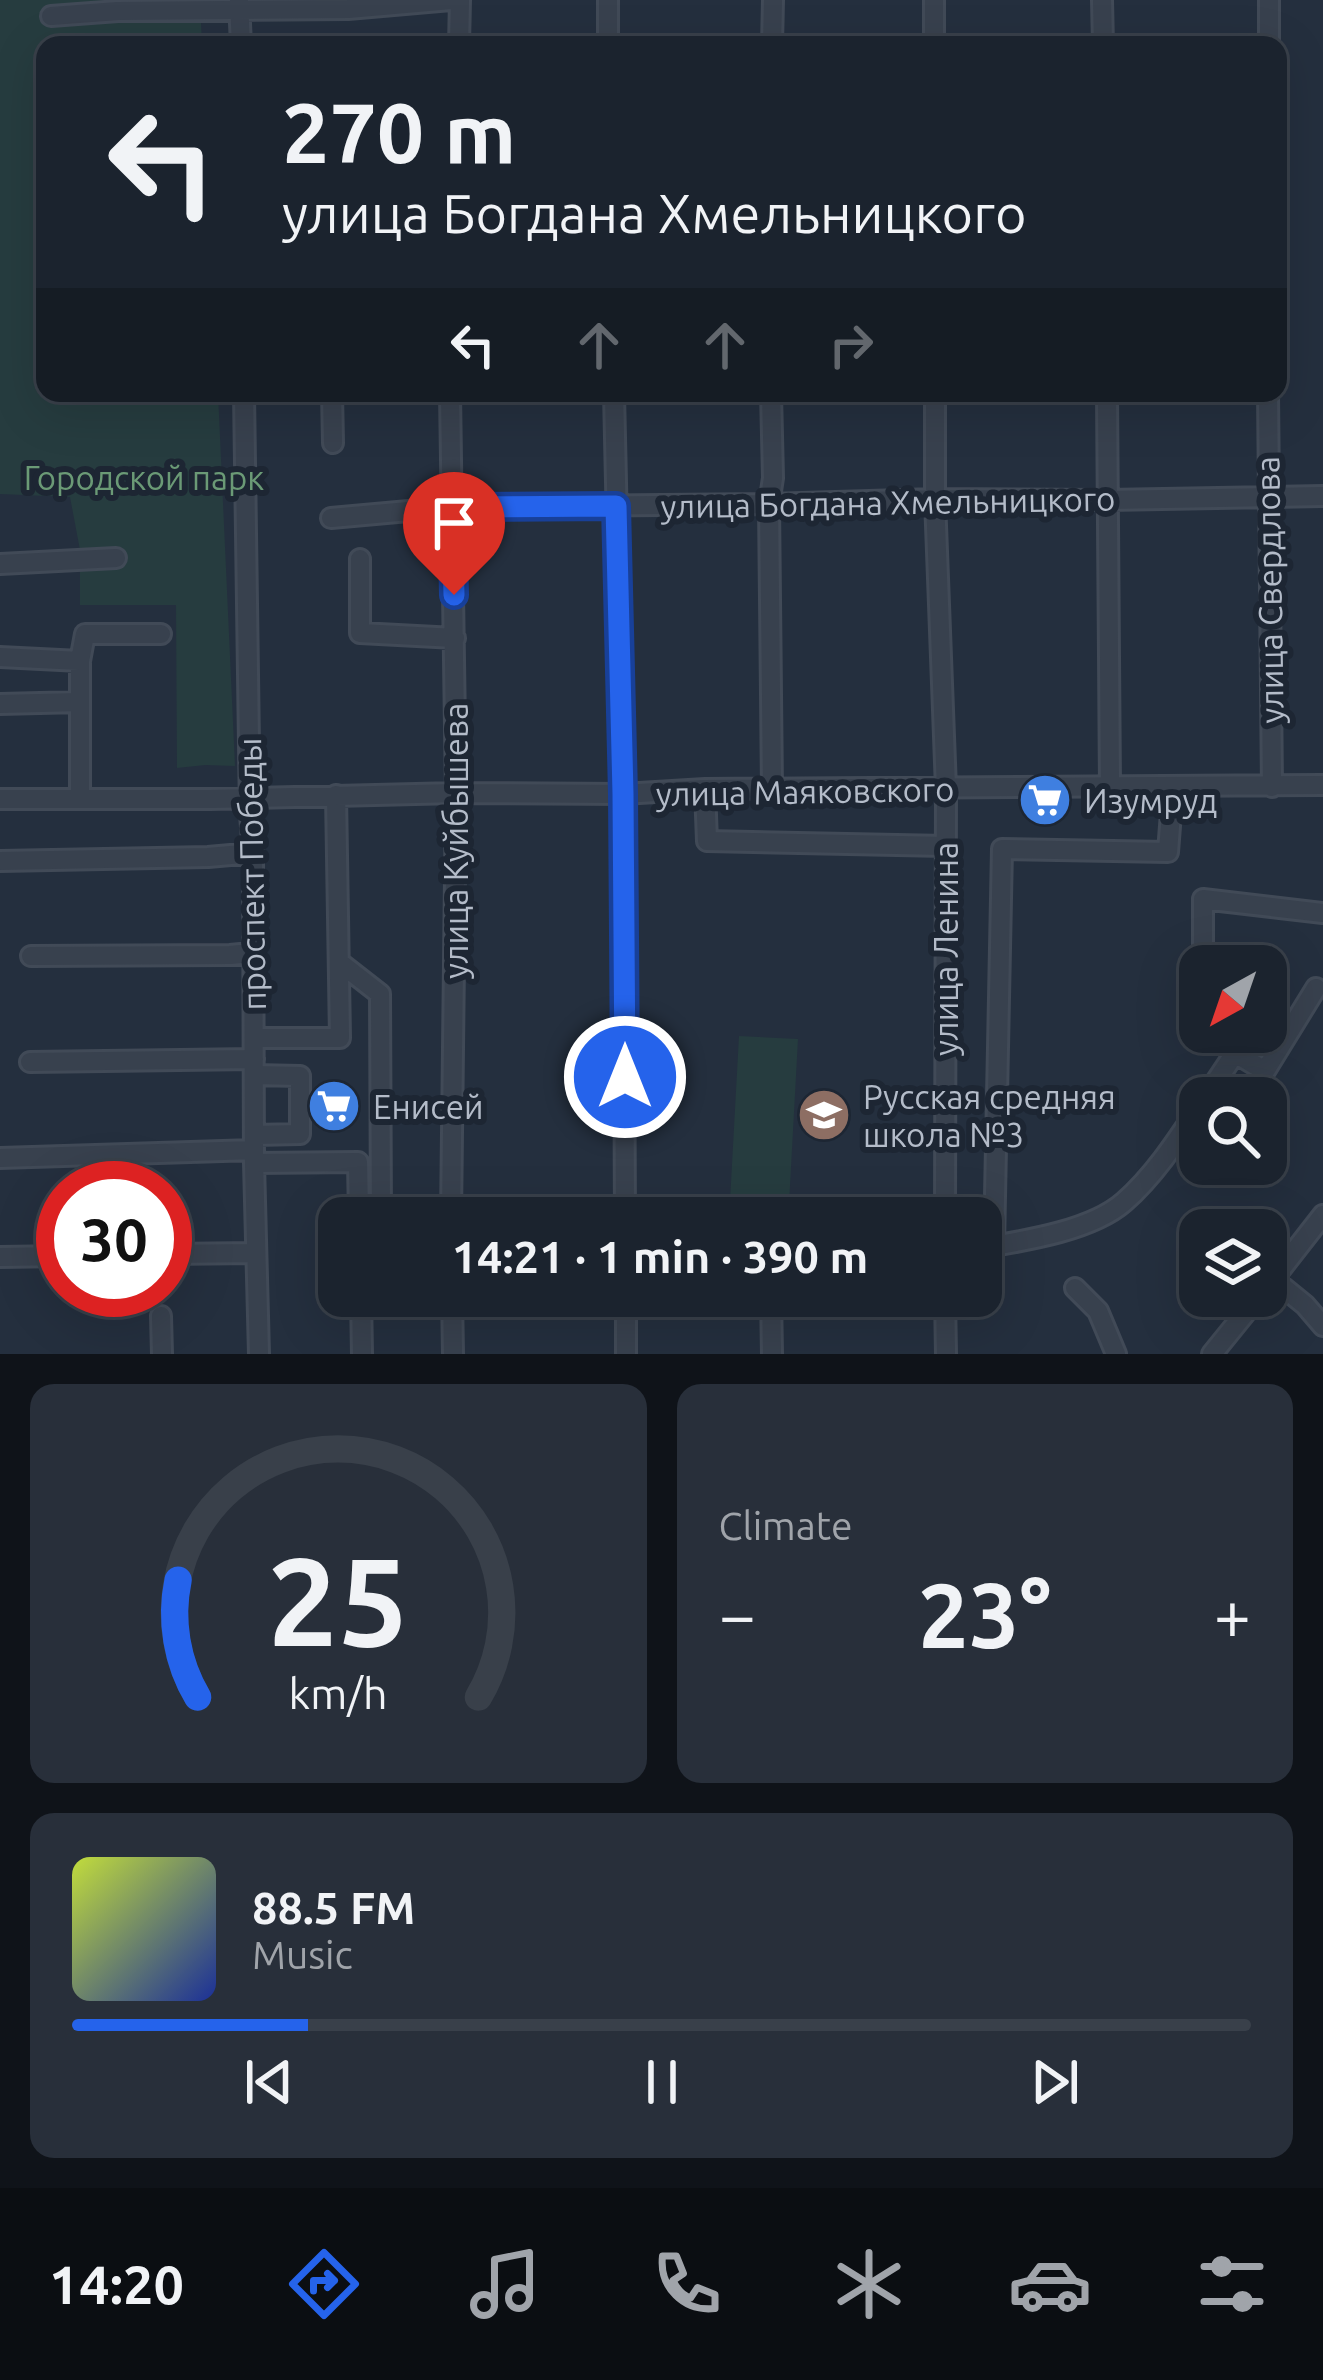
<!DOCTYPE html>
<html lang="en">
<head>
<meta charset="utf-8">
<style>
  :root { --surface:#1b232e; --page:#282f3a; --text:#f1f3f6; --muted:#a0a4aa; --line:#39404a; --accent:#2563eb }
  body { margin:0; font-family:Ubuntu,sans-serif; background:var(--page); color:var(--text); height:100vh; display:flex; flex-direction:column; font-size:45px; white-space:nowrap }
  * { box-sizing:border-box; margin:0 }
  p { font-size:39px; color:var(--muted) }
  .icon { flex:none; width:66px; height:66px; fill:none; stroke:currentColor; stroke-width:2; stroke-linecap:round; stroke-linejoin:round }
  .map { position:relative; height:1354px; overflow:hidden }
  .panel { display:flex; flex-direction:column; gap:30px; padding:30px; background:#0f1319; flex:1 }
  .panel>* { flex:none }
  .hud { position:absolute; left:36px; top:36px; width:1251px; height:366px; border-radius:24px; box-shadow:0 12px 48px #0002,0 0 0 3px var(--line); background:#1b232e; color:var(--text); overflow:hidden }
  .needle { width:78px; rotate:220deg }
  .tools { position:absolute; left:1179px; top:945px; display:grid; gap:24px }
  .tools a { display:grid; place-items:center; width:108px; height:108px; border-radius:24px; background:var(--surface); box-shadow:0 12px 48px #0002,0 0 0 3px var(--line); font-size:60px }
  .speed { position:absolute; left:36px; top:1161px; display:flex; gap:24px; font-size:60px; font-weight:700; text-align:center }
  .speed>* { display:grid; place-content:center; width:156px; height:156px; border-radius:50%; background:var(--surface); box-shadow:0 12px 48px #0002,0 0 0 3px var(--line); line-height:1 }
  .speed .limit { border:18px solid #d22; background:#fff; color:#111 }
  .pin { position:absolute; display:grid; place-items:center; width:102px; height:102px; color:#fff; margin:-123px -51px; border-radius:50% 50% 50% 0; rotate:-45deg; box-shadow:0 0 12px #0007 }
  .pin .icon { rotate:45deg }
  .me { position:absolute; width:132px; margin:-66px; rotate:0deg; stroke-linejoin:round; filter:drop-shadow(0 0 9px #0008) }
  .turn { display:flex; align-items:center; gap:42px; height:252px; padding:0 48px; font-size:54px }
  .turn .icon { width:156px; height:156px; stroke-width:2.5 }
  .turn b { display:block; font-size:84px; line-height:102px }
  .lanes { display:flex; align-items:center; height:114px; padding:0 48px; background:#0003; justify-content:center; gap:60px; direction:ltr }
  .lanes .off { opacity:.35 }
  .big { font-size:90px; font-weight:700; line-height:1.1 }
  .panel .widget { flex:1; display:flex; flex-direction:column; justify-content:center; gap:18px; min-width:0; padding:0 42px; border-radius:24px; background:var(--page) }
  .panel .dial { align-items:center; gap:0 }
  .dial svg { height:312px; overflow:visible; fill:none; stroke:var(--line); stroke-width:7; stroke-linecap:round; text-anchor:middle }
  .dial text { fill:var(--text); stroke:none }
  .song { display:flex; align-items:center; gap:36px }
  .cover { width:144px; height:144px; border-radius:18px; background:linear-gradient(135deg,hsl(70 70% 55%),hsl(230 70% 35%)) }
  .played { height:12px; border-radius:6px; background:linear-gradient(90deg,var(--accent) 20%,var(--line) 20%) }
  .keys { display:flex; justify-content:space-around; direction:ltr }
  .heat { display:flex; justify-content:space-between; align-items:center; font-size:66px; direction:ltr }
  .panel .tiles { flex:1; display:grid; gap:30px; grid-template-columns:1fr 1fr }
  .widget:last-child { grid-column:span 2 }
  .trip { position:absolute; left:318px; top:1197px; width:684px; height:120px; border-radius:24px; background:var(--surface); box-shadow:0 12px 48px #0002,0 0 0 3px var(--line); font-weight:700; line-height:120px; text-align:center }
  .tabs { display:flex; height:192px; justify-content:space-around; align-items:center; background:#0b0e12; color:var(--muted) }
  .tabs .icon { width:84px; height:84px }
  .tabs .active { color:var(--accent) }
  .tabs b { font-size:54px; color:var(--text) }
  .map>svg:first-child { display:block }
  .green { fill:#263c3f }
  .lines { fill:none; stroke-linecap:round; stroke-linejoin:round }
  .minor-casing { stroke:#414a57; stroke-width:24 }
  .minor { stroke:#38414e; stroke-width:18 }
  .route-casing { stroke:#184099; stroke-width:30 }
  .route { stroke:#2563eb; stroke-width:21 }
  .labels { text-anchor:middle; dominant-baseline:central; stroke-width:12; stroke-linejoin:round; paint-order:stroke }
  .park-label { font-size:33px; fill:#6b9a76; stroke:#1d2633 }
  .street-label { font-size:33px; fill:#b4bcc9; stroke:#1d2633 }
  .poi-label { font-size:33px; fill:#b4bcc9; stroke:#1d2633; text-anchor:start }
</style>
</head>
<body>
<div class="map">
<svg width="1323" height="1354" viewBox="0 0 1323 1354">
  <rect width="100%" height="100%" fill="#242f3e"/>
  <path class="green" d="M0 0H200L202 45H45V393H218L235 766 205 765 177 768 176 605H80V550L70 497 0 494Z
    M739 1036 798 1039 789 1204 730 1201Z"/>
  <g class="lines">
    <g class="minor-casing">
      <path id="minor" d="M608 0V45
        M934 0V45
        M1102 0 1103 45
        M239 2 241 45
        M51 16 118 11 348 9 451 0
        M459 45 460 0
        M772 45 773 0
        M1269 45V0
        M244 393 250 814 253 853 254 1163 259 1354
        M332 393 333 443
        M450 393 456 793 451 1218
        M614 393 623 794 625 1218
        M771 393 773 478 769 504 772 790
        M935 393V499L946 789 945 1218
        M1107 393 1110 787
        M1268 393 1272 787
        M331 518 453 507 769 504 935 499 1108 500 1323 496
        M360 559V633L455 638
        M0 564 116 558
        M0 657 80 661
        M0 704 80 702
        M705 789 707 841 946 846
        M0 799H210L456 793 623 794 705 789 1323 785
        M80 799V661L85 634H161
        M0 861 208 857 253 853
        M31 956 230 955 251 953
        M339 962 380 994 381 1218
        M1203 966V899L1323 913
        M254 1038H340L336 795
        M1235 1053 1265 1071 1316 988
        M30 1062 254 1059
        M254 1075 300 1076V1134L254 1135
        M1205 1098 1237 1050 1239 1037 1236 1032
        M0 1158 254 1150
        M254 1163 358 1162 359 1218
        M994 1246 1002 849 1168 852 1173 787
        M981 1248C1023 1241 1091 1231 1124 1202 1154 1176 1178 1139 1200 1106
        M165 1254 256 1253
        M0 1257 63 1256
        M1273 1279 1305 1305 1323 1326
        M1075 1288 1098 1311 1116 1354
        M1266 1288 1323 1215
        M361 1296 362 1354
        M452 1296 453 1354
        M626 1296V1354
        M771 1296 772 1354
        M945 1296 946 1354
        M161 1316 162 1354
        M1212 1354 1259 1296"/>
    </g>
    <use href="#minor" class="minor"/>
  </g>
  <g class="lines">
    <g class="route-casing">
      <path id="route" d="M454 595 452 507 616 506 623 794 625 1077"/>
    </g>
    <use href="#route" class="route"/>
  </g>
  <defs>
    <g id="supermarket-disc" transform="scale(2.7)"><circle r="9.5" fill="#3f7fe0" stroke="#1d2633"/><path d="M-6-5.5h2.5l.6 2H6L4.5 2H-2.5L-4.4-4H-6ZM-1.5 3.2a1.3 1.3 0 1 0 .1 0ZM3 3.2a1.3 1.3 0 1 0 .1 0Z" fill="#fff"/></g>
    <g id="school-disc" transform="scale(2.7)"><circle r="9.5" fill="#8d6e63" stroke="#1d2633"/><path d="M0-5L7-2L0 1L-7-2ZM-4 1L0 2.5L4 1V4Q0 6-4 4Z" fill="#fff"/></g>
  </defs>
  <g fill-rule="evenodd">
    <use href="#supermarket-disc" x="1045" y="800"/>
    <use href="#supermarket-disc" x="334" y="1106"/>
    <use href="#school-disc" x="824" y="1115"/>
  </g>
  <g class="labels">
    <g class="park-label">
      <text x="144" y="477">Городской парк</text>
    </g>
    <g class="street-label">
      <text transform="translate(888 502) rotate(-1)">улица Богдана Хмельницкого</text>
      <text transform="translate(1269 590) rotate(-91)">улица Свердлова</text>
      <text transform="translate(805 791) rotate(-1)">улица Маяковского</text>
      <text transform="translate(455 841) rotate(-90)">улица Куйбышева</text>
      <text transform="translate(251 874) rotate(-91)">проспект Победы</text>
      <text transform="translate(945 949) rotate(-90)">улица Ленина</text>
    </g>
    <g class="poi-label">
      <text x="1084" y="800">Изумруд</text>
      <text x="863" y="1096">Русская средняя<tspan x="863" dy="38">школа №3</tspan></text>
      <text x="373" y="1106">Енисей</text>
    </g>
  </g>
</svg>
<div class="tools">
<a><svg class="needle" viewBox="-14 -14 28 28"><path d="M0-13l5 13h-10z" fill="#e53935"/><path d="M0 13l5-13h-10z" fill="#a0a4aa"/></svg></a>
<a><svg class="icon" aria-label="search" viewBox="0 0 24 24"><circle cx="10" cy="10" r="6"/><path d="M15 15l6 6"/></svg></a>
<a><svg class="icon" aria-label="layers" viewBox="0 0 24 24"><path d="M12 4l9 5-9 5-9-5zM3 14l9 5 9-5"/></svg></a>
</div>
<div class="speed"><div class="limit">30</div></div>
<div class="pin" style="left:454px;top:595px;background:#d93025"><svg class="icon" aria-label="arrive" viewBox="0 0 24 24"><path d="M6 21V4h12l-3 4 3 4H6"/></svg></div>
<svg class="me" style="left:625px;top:1077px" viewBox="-20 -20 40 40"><circle r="17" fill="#2563eb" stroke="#fff" stroke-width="3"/><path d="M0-11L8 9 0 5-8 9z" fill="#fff"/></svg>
<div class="trip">14:21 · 1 min · 390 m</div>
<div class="hud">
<div class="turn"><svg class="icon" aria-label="left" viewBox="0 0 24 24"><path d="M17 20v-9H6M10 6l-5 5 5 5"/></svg><div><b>270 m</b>улица Богдана Хмельницкого</div></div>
<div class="lanes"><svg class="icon" aria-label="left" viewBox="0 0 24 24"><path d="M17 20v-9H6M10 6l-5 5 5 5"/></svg><svg class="icon off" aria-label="ahead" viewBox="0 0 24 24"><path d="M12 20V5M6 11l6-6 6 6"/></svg><svg class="icon off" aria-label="ahead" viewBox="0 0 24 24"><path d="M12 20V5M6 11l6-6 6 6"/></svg><svg class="icon off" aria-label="right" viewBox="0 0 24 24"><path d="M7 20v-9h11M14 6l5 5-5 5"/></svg></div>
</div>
</div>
<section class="panel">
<div class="tiles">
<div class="widget dial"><svg viewBox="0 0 100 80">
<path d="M14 69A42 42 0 1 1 86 69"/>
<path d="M14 69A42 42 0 0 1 9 39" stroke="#2563eb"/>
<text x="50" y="56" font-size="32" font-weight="700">25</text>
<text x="50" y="72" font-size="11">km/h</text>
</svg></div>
<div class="widget"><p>Climate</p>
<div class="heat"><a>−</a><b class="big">23°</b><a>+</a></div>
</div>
<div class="widget">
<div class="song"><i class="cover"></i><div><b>88.5 FM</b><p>Music</p></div></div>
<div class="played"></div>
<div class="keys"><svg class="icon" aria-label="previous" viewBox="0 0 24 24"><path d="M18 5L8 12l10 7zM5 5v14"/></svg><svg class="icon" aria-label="pause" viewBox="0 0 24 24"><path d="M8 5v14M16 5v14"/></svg><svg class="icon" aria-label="next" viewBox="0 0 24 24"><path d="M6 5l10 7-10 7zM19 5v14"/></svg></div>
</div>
</div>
</section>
<nav class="tabs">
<b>14:20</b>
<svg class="icon active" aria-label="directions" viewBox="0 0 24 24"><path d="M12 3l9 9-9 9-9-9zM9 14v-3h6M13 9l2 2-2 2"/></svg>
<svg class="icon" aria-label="music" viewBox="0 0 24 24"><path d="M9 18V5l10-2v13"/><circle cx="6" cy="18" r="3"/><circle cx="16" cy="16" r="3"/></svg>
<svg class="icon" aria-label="phone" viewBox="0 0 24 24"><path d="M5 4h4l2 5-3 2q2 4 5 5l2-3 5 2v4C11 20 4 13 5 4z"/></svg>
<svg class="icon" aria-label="climate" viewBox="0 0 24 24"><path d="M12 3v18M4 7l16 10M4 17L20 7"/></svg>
<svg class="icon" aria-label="car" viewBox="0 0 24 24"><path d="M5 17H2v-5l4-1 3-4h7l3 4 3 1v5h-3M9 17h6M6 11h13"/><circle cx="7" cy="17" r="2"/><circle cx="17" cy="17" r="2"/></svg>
<svg class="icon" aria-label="filters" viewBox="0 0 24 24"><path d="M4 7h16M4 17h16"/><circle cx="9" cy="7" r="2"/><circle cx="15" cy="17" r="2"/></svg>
</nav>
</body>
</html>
